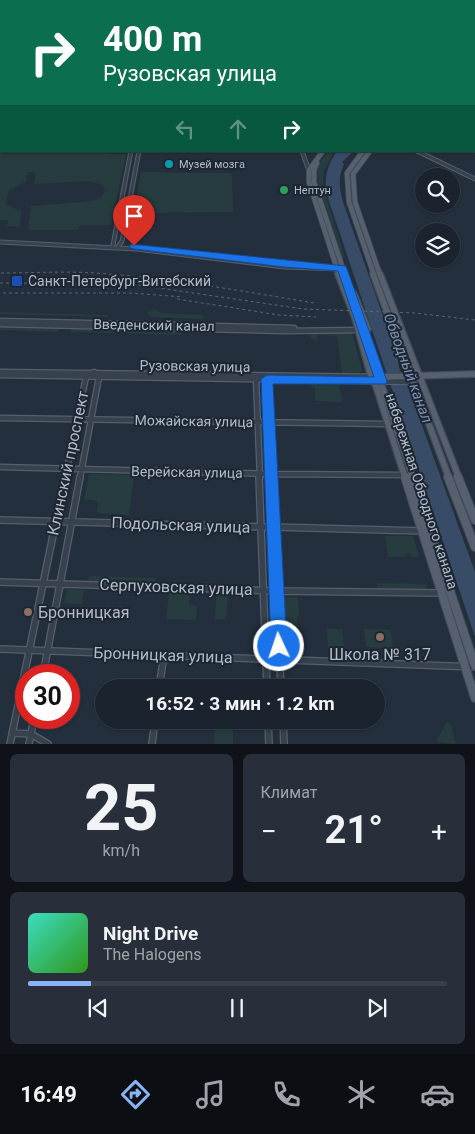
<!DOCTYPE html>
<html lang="ru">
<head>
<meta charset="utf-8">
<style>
  :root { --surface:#1b232e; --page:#282f3a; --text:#f1f3f6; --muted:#a0a4aa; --line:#39404a; --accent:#8ab4f8 }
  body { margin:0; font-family:Roboto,sans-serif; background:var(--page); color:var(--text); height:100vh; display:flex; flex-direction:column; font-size:19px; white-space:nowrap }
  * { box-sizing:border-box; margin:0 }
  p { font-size:16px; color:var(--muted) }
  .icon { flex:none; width:28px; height:28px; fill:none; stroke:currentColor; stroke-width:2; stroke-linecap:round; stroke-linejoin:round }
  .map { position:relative; height:744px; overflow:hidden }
  .sheet { display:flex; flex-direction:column; gap:10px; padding:10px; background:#0f1319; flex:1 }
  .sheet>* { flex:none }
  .banner { position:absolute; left:0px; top:0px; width:475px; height:152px; box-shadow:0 1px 4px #0004,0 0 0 1px var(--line); background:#0b6e4f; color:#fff; overflow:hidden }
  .tools { position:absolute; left:415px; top:168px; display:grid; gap:10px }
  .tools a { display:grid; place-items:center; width:45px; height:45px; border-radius:50%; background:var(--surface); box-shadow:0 1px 4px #0004,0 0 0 1px var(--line); font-size:25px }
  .speed { position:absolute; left:15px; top:664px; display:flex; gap:10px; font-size:25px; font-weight:700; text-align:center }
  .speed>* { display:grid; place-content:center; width:65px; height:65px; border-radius:50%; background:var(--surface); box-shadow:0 1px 4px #0004,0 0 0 1px var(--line); line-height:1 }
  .speed .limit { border:8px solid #d22; background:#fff; color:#111 }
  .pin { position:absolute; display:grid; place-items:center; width:42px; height:42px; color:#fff; margin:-51px -21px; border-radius:50% 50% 50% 0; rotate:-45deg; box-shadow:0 0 5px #0007 }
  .pin .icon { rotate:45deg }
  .me { position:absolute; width:55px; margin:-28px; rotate:357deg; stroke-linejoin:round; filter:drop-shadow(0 0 4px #0008) }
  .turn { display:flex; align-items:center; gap:18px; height:105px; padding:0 20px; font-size:22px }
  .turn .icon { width:65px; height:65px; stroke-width:2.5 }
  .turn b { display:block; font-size:35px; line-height:42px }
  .lanes { display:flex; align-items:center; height:48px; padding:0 20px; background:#0003; justify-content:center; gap:25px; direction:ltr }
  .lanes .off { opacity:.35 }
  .big { font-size:38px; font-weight:700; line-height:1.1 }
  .sheet .tile { flex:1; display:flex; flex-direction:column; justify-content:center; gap:8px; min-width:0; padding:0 18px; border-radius:8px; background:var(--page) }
  .sheet .dial { align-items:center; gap:0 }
  .dial b { font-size:65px; line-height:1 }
  .song { display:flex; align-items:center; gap:15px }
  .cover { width:60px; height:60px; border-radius:8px; background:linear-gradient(135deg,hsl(170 70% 55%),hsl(110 70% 35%)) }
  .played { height:5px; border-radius:2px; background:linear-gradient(90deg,var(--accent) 15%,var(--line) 15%) }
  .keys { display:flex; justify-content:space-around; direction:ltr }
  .heat { display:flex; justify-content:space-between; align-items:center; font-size:28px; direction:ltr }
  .sheet .tiles { flex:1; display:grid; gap:10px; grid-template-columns:1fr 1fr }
  .tile:last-child { grid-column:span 2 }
  .trip { position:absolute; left:95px; top:679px; width:290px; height:50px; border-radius:25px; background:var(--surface); box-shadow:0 1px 4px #0004,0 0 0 1px var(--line); font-weight:700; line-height:50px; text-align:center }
  .menu { display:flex; height:80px; justify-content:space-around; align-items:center; background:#0b0e12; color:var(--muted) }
  .menu .icon { width:35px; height:35px }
  .menu .active { color:var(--accent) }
  .menu b { font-size:22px; color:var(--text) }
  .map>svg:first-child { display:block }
  .green { fill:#263c3f }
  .water { fill:#394c67 }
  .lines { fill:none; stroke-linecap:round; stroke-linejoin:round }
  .minor-far3-casing { stroke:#565f6c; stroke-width:4 }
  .minor-far2-casing { stroke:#565f6c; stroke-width:5 }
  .minor-far1-casing { stroke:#565f6c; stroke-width:7 }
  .minor-casing { stroke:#565f6c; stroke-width:8 }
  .major-far3-casing { stroke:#414a57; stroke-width:4.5 }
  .major-far2-casing { stroke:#414a57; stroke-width:6 }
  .major-far1-casing { stroke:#414a57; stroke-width:8 }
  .major-casing { stroke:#414a57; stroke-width:10 }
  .minor-far3 { stroke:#38414e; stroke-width:2.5 }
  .minor-far2 { stroke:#38414e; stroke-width:3 }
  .minor-far1 { stroke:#38414e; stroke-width:4.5 }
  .minor { stroke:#38414e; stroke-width:5.5 }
  .major-far3 { stroke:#56606e; stroke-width:3 }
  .major-far2 { stroke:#56606e; stroke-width:4.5 }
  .major-far1 { stroke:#56606e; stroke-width:5.5 }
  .major { stroke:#56606e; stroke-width:8 }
  .tram { stroke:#5a6575; stroke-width:1 }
  .rail { stroke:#5a6575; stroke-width:1; stroke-dasharray:3 3; stroke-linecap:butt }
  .route { fill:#1a73e8; stroke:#114b97 }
  .culture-dot { fill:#0f9aa8; stroke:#1d2633; stroke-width:2 }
  .leisure-dot { fill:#2e9e5b; stroke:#1d2633; stroke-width:2 }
  .transit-dot { fill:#1a4fb4; stroke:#1d2633; stroke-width:2 }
  .education-dot { fill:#8d6e63; stroke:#1d2633; stroke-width:2 }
  .labels { text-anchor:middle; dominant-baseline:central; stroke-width:4; stroke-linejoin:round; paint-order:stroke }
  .far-poi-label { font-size:11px; fill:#b4bcc9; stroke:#1d2633; text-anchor:start }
  .poi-label { font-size:14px; fill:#b4bcc9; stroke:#1d2633; text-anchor:start }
  .street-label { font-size:14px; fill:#b4bcc9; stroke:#1d2633 }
  .water-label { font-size:15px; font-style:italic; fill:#7c92b1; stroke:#1d2633 }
  .near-street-label { font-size:16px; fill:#b4bcc9; stroke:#1d2633 }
  .near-poi-label { font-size:16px; fill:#b4bcc9; stroke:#1d2633; text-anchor:start }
</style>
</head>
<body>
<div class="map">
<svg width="475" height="744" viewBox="0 0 475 744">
  <rect width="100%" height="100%" fill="#242f3e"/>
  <path class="green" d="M102 151 108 154H126L111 225H80L78 230H28L31 206 92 201 101 197 105 190 102 185 89 181 34 184 36 172H27L26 182 9 190 6 204 18 210H22L19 227 7 226 8 220H0V152Z
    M329 151H335L324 171 323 186 345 258 342 259 316 176 318 164Z
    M141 172 230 173 232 175 233 212 134 213Z
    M156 309 160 313 202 315 205 319 151 317 147 313Z
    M0 312 108 315V317L0 314Z
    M0 326 59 327 58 332 0 330Z
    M72 327 183 330 182 335 71 332Z
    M349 332 352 333 362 370 359 373H342L337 336 317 335 318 341 311 339 310 334Z
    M341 384 339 387 343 401 342 402 315 401V388L311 387V384Z
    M91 474 134 475 129 515 97 513 98 502 93 500H84L89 475Z
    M385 536H413L419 556 411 557 410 553 406 554 407 557H388Z
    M89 576 155 578 154 584 88 582Z
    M377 583 426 584 427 590H378Z
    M67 589 84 590 82 604 64 603Z
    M169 593H190L189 605 197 606 196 620 166 619Z
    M216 595 228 596 226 619H215Z
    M298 597 299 616 297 617 299 653H286L283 598Z
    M327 629H342L345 654 328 653Z
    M364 629 391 630 393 648 366 647Z
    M215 722H233V744H214Z
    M446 723H450L456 744 436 742Z"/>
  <path class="water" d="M337 151H354L342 162 344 164C338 177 339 188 343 202L399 362 398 364 404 383 407 384 475 572V637L327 195C324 177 327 166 337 151Z"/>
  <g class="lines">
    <g class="minor-far3-casing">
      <path id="minor-far3" d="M68 0 71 1
        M124 0 127 1
        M191 0 194 1
        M374 0 378 1
        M381 0 385 1
        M42 1 46 0
        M114 1 118 0
        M366 1 370 0"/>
    </g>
    <g class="minor-far2-casing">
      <path id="minor-far2" d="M302 151 309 171
        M417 151 475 179
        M0 242 136 249 284 267 342 269
        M113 245 131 151
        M118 247 122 241 139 151"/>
    </g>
    <g class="minor-far1-casing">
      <path id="minor-far1" d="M0 321 294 328
        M0 324 284 331 361 330
        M0 372 380 377
        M0 375 413 382
        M256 379 260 478
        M267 379 271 478
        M0 418 388 424
        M0 467 272 474 404 475
        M65 478 86 377 94 372 99 377
        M80 478 99 377"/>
    </g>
    <g class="minor-casing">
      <path id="minor" d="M259 477 267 688
        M271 477 281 688
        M0 520 422 531
        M0 582 276 591 442 593
        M0 649 475 667
        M43 675 80 477
        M159 688 164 655
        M268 720 269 744
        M283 720 284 744
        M12 733 31 734 48 744
        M10 744 65 477
        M29 744 34 718
        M152 744 155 720"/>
    </g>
    <g class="major-far3-casing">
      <path id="major-far3" d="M249 0 252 1
        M260 0 263 1"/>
    </g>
    <g class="major-far2-casing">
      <path id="major-far2" d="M323 151 309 170V182L339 275
        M363 151 347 173 349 202 374 275
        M370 151 353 174 355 202 380 275
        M317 163 314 170V182L345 275"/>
    </g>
    <g class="major-far1-casing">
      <path id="major-far1" d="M338 274 355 318 371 377 376 386 405 478
        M344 274 413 478
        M373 274 449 478
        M380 274 459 478
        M354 294 368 329
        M380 377 475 374"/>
    </g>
    <g class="major-casing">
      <path id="major" d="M405 477 475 698
        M412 477 475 666
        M448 477 475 547
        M458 477 475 520"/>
    </g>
    <use href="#minor-far3" class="minor-far3"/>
    <use href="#minor-far2" class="minor-far2"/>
    <use href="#minor-far1" class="minor-far1"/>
    <use href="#minor" class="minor"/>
    <use href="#major-far3" class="major-far3"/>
    <use href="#major-far2" class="major-far2"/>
    <use href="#major-far1" class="major-far1"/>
    <use href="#major" class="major"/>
    <path class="tram" d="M122 0 124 1
      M255 0 258 1"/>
    <path class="rail" d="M1 273C33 273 64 271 96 273 169 278 242 291 314 303
      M0 283 132 284 303 309 415 313 475 320
      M3 293H130L183 297
      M177 299 279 315 316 317"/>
  </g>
  <path class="route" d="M130 244 346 266 387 381 386 384H273L287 646 284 651 279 653 274 651 271 646 261 379 267 375 374 377 338 271 284 267 134 249 130 248Z"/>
  <circle class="culture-dot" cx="169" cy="164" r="5"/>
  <circle class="leisure-dot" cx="284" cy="190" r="5"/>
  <rect class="transit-dot" x="11" y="275" width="12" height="12" rx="2.5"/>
  <g class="education-dot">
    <circle cx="28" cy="612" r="5"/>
    <circle cx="380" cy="637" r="5"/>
  </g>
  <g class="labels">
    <g class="far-poi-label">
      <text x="179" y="164">Музей мозга</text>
      <text x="294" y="190">Нептун</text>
    </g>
    <g class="poi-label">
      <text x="28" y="281">Санкт-Петербург-Витебский</text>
    </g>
    <g class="street-label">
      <text transform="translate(154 325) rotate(1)">Введенский канал</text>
      <text transform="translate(195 366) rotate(1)">Рузовская улица</text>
      <text transform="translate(194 421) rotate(1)">Можайская улица</text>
      <text transform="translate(187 472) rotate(1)">Верейская улица</text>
      <text transform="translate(422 491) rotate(72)">набережная Обводного канала</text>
    </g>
    <g class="water-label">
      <text transform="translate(408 368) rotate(70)">Обводный канал</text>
    </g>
    <g class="near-street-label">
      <text transform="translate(68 463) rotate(-78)">Клинский проспект</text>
      <text transform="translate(181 525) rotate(2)">Подольская улица</text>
      <text transform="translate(176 587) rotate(2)">Серпуховская улица</text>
      <text transform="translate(163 655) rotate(2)">Бронницкая улица</text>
    </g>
    <g class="near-poi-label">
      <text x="38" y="612">Бронницкая</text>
      <text x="380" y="654" text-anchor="middle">Школа № 317</text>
    </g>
  </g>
</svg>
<div class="tools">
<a><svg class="icon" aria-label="search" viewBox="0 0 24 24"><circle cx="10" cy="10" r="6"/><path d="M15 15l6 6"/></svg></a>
<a><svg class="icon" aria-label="layers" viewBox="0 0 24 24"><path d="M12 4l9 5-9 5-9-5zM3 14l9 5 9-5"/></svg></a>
</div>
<div class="speed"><div class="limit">30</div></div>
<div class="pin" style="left:134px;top:246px;background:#d93025"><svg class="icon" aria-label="arrive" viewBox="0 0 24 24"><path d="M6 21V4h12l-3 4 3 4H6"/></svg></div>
<svg class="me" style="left:279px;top:646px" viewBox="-20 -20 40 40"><circle r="17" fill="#1a73e8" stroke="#fff" stroke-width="3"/><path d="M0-11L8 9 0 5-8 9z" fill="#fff"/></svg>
<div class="trip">16:52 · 3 мин · 1.2 km</div>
<div class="banner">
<div class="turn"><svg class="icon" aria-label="right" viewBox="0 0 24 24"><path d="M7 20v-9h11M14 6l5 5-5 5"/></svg><div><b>400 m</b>Рузовская улица</div></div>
<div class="lanes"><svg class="icon off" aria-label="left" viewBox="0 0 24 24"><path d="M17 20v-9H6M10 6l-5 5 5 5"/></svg><svg class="icon off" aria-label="ahead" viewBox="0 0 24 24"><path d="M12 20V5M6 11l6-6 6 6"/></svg><svg class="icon" aria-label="right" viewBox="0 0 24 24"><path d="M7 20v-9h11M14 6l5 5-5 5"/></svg></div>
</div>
</div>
<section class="sheet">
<div class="tiles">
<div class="tile dial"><b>25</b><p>km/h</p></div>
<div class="tile"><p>Климат</p>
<div class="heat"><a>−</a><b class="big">21°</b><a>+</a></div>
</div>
<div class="tile">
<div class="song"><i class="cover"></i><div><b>Night Drive</b><p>The Halogens</p></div></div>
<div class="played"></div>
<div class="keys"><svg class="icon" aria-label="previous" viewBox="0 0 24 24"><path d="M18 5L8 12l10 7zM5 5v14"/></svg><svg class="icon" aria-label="pause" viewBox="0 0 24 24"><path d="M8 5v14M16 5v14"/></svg><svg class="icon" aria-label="next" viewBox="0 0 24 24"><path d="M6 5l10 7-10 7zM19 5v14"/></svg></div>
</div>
</div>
</section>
<nav class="menu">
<b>16:49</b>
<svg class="icon active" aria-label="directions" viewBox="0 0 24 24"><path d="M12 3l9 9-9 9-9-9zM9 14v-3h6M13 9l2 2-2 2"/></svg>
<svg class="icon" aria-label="music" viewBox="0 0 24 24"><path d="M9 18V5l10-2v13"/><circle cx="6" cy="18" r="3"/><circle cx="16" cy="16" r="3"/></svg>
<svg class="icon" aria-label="phone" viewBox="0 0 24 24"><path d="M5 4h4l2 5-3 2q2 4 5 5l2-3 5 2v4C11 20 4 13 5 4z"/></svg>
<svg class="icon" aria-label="climate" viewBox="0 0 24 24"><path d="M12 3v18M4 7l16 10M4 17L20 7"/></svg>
<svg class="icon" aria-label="car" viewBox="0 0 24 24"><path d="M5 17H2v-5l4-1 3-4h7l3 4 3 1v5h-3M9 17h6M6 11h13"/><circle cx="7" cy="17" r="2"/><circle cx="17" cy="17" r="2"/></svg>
</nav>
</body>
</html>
